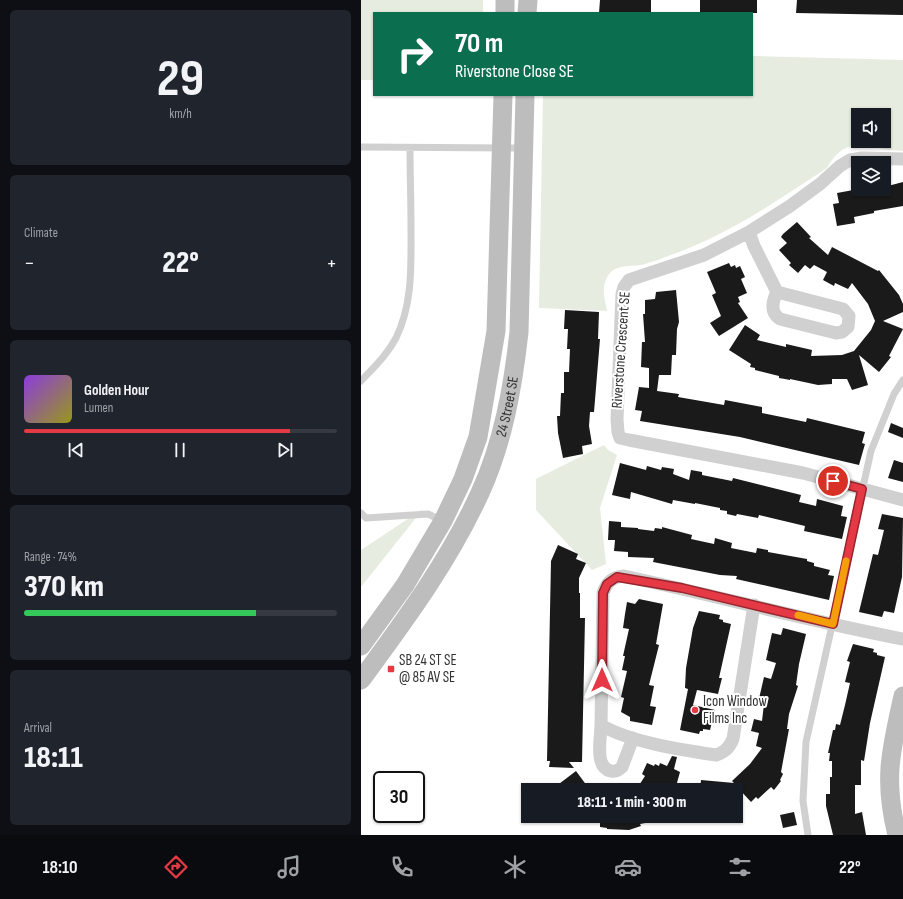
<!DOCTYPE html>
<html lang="en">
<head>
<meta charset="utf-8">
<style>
  :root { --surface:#171b24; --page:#20242c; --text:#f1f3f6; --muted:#9ea1a6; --line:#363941; --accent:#e63946 }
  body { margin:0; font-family:"Sofia Sans Condensed",sans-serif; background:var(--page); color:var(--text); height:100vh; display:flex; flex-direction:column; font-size:15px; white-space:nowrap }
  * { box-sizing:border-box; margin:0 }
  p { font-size:13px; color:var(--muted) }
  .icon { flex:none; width:22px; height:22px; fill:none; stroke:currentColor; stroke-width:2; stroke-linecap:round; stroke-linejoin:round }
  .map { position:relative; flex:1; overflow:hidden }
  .side { display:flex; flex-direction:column; gap:10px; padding:10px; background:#0d0f14; width:361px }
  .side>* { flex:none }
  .banner { position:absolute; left:12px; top:12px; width:380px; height:84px; border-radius:0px; box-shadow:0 1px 3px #0004; background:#0b6e4f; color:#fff; overflow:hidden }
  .buttons { position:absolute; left:490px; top:108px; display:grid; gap:8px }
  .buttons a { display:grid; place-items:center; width:40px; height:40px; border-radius:0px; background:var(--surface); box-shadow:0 1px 3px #0004; font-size:20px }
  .speed { position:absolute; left:12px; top:771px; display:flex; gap:8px; font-size:20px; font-weight:700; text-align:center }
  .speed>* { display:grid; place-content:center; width:52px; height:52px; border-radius:50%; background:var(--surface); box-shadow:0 1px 3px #0004; line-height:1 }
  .speed .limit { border:2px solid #111; border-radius:6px; background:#fff; color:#111 }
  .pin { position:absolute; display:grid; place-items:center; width:34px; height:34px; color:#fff; margin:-17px; border:2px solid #fff; border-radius:50%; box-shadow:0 1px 4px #0007 }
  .me { position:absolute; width:44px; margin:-22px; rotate:0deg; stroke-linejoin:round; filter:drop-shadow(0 0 3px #0008) }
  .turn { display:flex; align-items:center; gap:14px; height:84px; padding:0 16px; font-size:18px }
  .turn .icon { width:52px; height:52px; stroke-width:2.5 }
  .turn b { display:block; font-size:28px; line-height:34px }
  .big { font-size:30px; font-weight:800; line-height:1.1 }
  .side .widget { flex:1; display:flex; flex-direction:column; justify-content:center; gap:6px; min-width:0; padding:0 14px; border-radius:6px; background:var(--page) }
  .side .dial { align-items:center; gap:0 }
  .dial b { font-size:52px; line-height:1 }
  .song { display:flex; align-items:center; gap:12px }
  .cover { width:48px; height:48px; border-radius:6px; background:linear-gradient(135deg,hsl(270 70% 55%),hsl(60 70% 35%)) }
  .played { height:4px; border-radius:2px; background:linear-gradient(90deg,var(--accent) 85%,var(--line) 85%) }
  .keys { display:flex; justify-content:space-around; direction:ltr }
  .heat { display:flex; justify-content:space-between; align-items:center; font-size:22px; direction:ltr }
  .charge { height:6px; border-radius:3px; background:linear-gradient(90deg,#34c759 74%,var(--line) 0) }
  .trip { position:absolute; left:160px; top:783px; width:222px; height:40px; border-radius:0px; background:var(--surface); box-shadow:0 1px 3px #0004; font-weight:800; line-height:40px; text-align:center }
  .menu { display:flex; height:64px; justify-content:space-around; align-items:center; background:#090b0e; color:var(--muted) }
  .menu .icon { width:28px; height:28px }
  .menu .selected { color:var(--accent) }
  .menu b { font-size:18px; color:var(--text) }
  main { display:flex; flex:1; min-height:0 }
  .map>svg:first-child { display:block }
  .green { fill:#e6ecdf; fill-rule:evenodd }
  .building { fill:#1a1a1a }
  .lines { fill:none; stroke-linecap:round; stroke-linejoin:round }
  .lane { stroke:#d0d0d0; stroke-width:7 }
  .street { stroke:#d0d0d0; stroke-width:13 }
  .secondary { stroke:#bdbdbd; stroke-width:19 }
  .route-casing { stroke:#96252e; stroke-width:10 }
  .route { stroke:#e63946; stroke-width:7 }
  .slow { stroke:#f59e0b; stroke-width:7 }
  .poi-dot { fill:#e63946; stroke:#fff; stroke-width:1.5 }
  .labels { text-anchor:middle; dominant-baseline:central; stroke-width:4; stroke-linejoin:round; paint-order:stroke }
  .street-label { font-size:15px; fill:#333; stroke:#fff }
  .poi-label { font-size:15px; fill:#333; stroke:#fff; text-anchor:start }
</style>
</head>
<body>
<main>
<section class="side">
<div class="widget dial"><b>29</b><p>km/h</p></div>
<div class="widget"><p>Climate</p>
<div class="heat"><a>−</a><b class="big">22°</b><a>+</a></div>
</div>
<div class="widget">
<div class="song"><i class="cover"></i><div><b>Golden Hour</b><p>Lumen</p></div></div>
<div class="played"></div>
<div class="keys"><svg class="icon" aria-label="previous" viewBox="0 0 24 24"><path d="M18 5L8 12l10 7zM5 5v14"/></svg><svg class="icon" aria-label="pause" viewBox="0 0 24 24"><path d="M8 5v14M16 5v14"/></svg><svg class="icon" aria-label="next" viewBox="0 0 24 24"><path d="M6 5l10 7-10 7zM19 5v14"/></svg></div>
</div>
<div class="widget"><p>Range · 74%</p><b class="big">370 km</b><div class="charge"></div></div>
<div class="widget"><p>Arrival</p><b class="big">18:11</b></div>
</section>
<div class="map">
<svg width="542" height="835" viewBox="0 0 542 835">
  <rect width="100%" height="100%" fill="#fff"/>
  <path class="green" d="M0 0H122V13H13V80H0Z
    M391 56 542 60V151C507 150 487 131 466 168 414 202 365 236 307 256 299 259 291 262 284 264 274 267 260 264 251 271 239 282 243 297 246 311L178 308 182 95H391ZM497 115H523V141H497Z
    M243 445 247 450 256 455 239 508 245 564 231 570 175 510V479Z
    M62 509 0 587V550Z"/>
  <path class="building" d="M239 0H290V13H238Z
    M339 0H396V13H339Z
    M436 0H542V15L435 13Z
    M542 182V206L513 211V213L493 217 494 223 476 226 472 204 478 203 476 193 498 189H523V187Z
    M436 222 450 237 448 238 467 255 471 247 517 271 518 270 538 295 542 304V312L522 321 542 329 528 356 530 357 518 372 498 355 507 385 491 390 486 379H471V384L457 385 429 379V380L424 379 418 378V376L394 370V368L389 367 390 364 368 350 384 325 399 335 396 340 425 347V344L451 350 450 356 481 355 493 351 510 330 514 321 507 304 491 283 487 289 474 283 473 286 462 280 466 272 453 265 449 269 444 265 437 273 428 265 430 263 418 250 426 243 420 237 422 234Z
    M368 263 370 267 374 265 375 268 379 266 384 277 380 279 386 293 377 297 379 302 377 303 387 318 358 336 349 323 360 316 351 295 355 293 346 272Z
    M315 290 318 322 316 329 315 355H311L310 375H298L296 391 318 394 317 397 363 405 364 400 401 407V413L445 422 446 418 504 432 501 443 504 444 498 465 379 437 279 421 281 411 274 410 278 387 288 388V368L280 367 281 342H284L282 314H284V300L294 299 295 292Z
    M204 310 238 312 237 339H239L233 412H229L228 426 231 444 221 446 222 454 202 458 197 433 196 416H199L200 393H203V372H208L209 349H206L207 329H203Z
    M530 423 542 428V438L527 432Z
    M533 460 542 463V482L527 478Z
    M259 463 285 470 286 466 300 470 301 467 313 469 312 474 328 480 330 470 341 472V475L371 481 372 478 440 495 438 502 455 506 456 499 482 506 480 516 486 517 481 539 443 531 444 526 398 515 397 518 376 514 375 516 366 514V511L359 510V508L334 503V504L312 500 311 504 270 492 269 499 251 495Z
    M521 514 542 518 541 577 533 613 523 611 521 617 498 612 512 554 517 555 523 530 517 529Z
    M248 521 260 522V527L277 528V529L293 531 294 528 301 529V527L331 535 330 539 353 544 354 538 371 543 370 548 395 553 396 548 407 550V552L446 559V561L453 563V566L469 570 467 575 473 576 468 600 375 579 376 576 359 575 292 562 293 558 267 557V552L253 551 254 540H247Z
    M197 545 217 554 215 559 225 563 218 578V593H219V618H224L221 762H208L213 768 188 767 189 761H186L190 561Z
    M278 599 302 604 295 644 298 645 288 685 293 686 289 706 295 707 291 725 269 721V717L260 712 263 698 260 697 266 671 261 670 264 656H262L268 629 262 628 264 614 266 602 274 604Z
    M338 611 359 615 358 619 362 620V622L370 624 358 678H361L357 694 336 690 332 705 354 710 349 730 342 729V731H339L338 734 319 730 327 689 324 688 325 668 332 628Z
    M422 628 445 634 438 664 435 685 437 686 428 714 426 729H428L420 772 422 774 419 780 420 781 413 790 410 787 397 799 395 797 390 802 379 790H339L340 780 373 783 371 781 389 764 401 748 395 746 398 733 390 731 393 719 401 721 403 704 397 703 403 677 410 679 415 663 405 660 411 633 420 635Z
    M492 644 513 649 512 652 516 653V655L524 657 509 723 503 761 500 760V785H494V814L501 812 505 835H472L465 806V794H469V777H471V761H468L469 753H467L472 730H474L475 724 479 725 484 705 489 683 484 682 489 662 486 661Z
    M311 756 316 757 313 769 319 772 314 790H275L284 776 281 774 286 763 293 766 294 764 298 766 299 763 306 766Z
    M215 771 229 790H190Z
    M433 812 436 825 422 828 419 815Z
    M239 816H295V821L279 824 280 826 268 830 246 829V828L239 827Z"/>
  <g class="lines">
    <path class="lane" d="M0 147 162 148
      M0 381C13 367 26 355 35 338 52 304 50 264 50 227 50 201 49 174 49 148
      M0 513 5 518 67 514 82 521
      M447 835 442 801 445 742 510 451 533 394 542 380"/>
    <path class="street" d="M542 159 501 158 489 160 479 166 459 184 429 206 388 232 343 255 268 280 263 287 261 294 256 419 257 432 259 438 268 440 442 473 542 500
      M388 232 393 246 416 292 482 309 488 316 487 327 481 332 475 333 419 319C409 312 411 302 416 292
      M393 605 372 739C368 748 364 752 355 755 322 750 268 742 240 725L242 593C246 582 251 577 263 576 356 596 448 621 542 639
      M240 725C240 738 233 768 250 771 254 772 258 770 261 767L272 738"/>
    <g class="secondary">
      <path d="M144 13V0"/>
      <path d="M166 13 167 0"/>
      <path d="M0 646 44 585 82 521 102 479 117 437 135 331 142 95"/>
      <path id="s1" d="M0 680C44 620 88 561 119 493 142 443 152 387 158 332L164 95"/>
      <path d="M536 835C522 779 530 750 542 696"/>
    </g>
  </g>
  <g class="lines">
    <g class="route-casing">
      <path id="route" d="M241 680 242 593 246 584 256 577 321 588 472 624 501 489 472 481"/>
    </g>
    <use href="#route" class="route"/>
    <path class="slow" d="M437 615 472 624 485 561"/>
  </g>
  <g class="poi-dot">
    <rect x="26" y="665" width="8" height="8" rx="2"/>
    <circle cx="334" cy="710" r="4"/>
  </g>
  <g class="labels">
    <g class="street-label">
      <text transform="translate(260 350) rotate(-86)">Riverstone Crescent SE</text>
      <text stroke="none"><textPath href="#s1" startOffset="313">24 Street SE</textPath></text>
    </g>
    <g class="poi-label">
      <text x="38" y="660">SB 24 ST SE<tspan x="38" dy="17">@ 85 AV SE</tspan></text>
      <text x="342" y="701">Icon Window<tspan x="342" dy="17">Films Inc</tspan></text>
    </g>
  </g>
</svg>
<div class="buttons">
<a><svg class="icon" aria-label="sound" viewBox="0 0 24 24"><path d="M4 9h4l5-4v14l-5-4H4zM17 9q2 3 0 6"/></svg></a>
<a><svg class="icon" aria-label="layers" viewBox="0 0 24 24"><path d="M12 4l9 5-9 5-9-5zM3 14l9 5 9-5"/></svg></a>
</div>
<div class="speed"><div class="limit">30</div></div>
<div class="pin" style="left:472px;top:481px;background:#d93025"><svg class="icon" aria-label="arrive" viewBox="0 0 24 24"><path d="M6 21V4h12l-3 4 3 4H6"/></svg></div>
<svg class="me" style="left:241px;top:680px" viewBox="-20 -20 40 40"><path d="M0-17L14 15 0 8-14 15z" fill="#e63946" stroke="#fff" stroke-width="4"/></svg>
<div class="trip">18:11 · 1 min · 300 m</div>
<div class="banner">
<div class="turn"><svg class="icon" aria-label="right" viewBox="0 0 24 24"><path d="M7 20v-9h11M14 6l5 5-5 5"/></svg><div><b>70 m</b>Riverstone Close SE</div></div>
</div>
</div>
</main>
<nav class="menu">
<b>18:10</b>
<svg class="icon selected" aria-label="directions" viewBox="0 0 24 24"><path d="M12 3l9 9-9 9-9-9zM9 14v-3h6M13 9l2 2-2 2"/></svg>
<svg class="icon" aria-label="music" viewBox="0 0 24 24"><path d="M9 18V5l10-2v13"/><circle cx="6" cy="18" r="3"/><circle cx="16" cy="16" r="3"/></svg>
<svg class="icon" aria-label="phone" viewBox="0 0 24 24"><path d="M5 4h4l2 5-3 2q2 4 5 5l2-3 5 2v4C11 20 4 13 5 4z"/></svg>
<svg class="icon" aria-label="climate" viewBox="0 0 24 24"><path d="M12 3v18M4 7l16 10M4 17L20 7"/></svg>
<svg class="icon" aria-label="car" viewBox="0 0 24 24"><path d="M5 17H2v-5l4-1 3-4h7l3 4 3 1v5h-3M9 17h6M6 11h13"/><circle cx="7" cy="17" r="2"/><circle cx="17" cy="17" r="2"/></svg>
<svg class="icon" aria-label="filters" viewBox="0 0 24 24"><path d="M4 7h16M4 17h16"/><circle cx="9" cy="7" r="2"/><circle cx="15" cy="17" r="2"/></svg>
<b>22°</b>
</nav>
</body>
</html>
